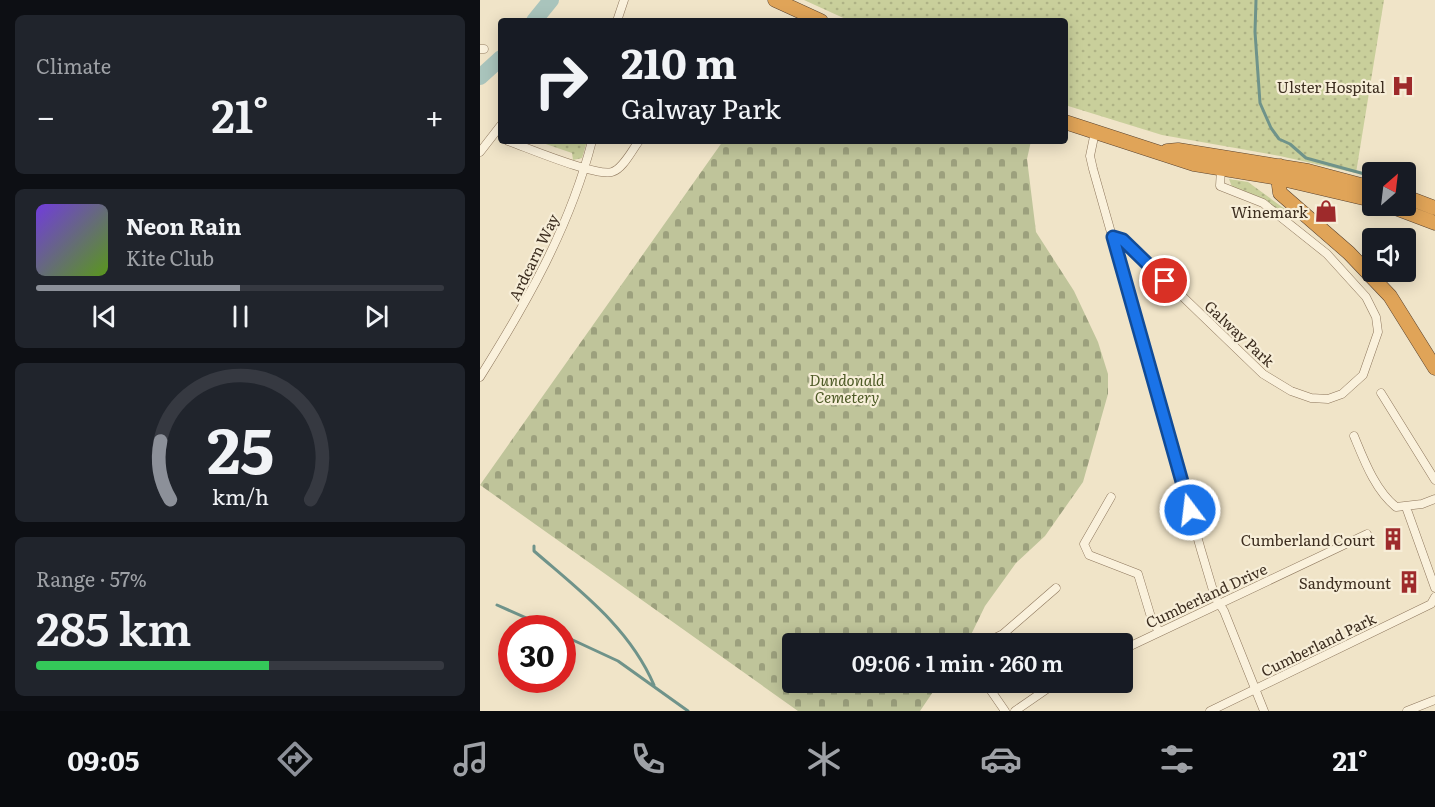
<!DOCTYPE html>
<html lang="en">
<head>
<meta charset="utf-8">
<style>
  :root { --surface:#171b24; --page:#20242c; --text:#f1f3f6; --muted:#9ea1a6; --line:#363941; --accent:#8c9099 }
  body { margin:0; font-family:Literata,serif; background:var(--page); color:var(--text); height:100vh; display:flex; flex-direction:column; font-size:22px; white-space:nowrap }
  * { box-sizing:border-box; margin:0 }
  p { font-size:20px; color:var(--muted) }
  .icon { flex:none; width:33px; height:33px; fill:none; stroke:currentColor; stroke-width:2; stroke-linecap:round; stroke-linejoin:round }
  .map { position:relative; flex:1; overflow:hidden }
  .side { display:flex; flex-direction:column; gap:15px; padding:15px; background:#0d0f14; width:480px }
  .side>* { flex:none }
  .hud { position:absolute; left:18px; top:18px; width:570px; height:126px; border-radius:6px; box-shadow:0 3px 15px #0003; background:#171b24; color:var(--text); overflow:hidden }
  .needle { width:39px; rotate:28deg }
  .tools { position:absolute; left:882px; top:162px; display:grid; gap:12px }
  .tools a { display:grid; place-items:center; width:54px; height:54px; border-radius:6px; background:var(--surface); box-shadow:0 3px 15px #0003; font-size:30px }
  .speed { position:absolute; left:18px; top:615px; display:flex; gap:12px; font-size:30px; font-weight:700; text-align:center }
  .speed>* { display:grid; place-content:center; width:78px; height:78px; border-radius:50%; background:var(--surface); box-shadow:0 3px 15px #0003; line-height:1 }
  .speed .limit { border:9px solid #d22; background:#fff; color:#111 }
  .pin { position:absolute; display:grid; place-items:center; width:51px; height:51px; color:#fff; margin:-26px; border:3px solid #fff; border-radius:50%; box-shadow:0 2px 6px #0007 }
  .me { position:absolute; width:66px; margin:-33px; rotate:345deg; stroke-linejoin:round; filter:drop-shadow(0 0 4px #0008) }
  .turn { display:flex; align-items:center; gap:21px; height:126px; padding:0 24px; font-size:27px }
  .turn .icon { width:78px; height:78px; stroke-width:2.5 }
  .turn b { display:block; font-size:42px; line-height:51px }
  .big { font-size:45px; font-weight:600; line-height:1.1 }
  .side .card { flex:1; display:flex; flex-direction:column; justify-content:center; gap:9px; min-width:0; padding:0 21px; border-radius:9px; background:var(--page) }
  .side .dial { align-items:center; gap:0 }
  .dial svg { height:156px; overflow:visible; fill:none; stroke:var(--line); stroke-width:7; stroke-linecap:round; text-anchor:middle }
  .dial text { fill:var(--text); stroke:none }
  .song { display:flex; align-items:center; gap:18px }
  .cover { width:72px; height:72px; border-radius:9px; background:linear-gradient(135deg,hsl(260 70% 55%),hsl(90 70% 35%)) }
  .played { height:6px; border-radius:3px; background:linear-gradient(90deg,var(--accent) 50%,var(--line) 50%) }
  .keys { display:flex; justify-content:space-around; direction:ltr }
  .heat { display:flex; justify-content:space-between; align-items:center; font-size:33px; direction:ltr }
  .charge { height:9px; border-radius:4px; background:linear-gradient(90deg,#34c759 57%,var(--line) 0) }
  .trip { position:absolute; left:302px; top:633px; width:351px; height:60px; border-radius:6px; background:var(--surface); box-shadow:0 3px 15px #0003; font-weight:600; line-height:60px; text-align:center }
  .menu { display:flex; height:96px; justify-content:space-around; align-items:center; background:#090b0e; color:var(--muted) }
  .menu .icon { width:42px; height:42px }
  .menu .current { color:var(--accent) }
  .menu b { font-size:27px; color:var(--text) }
  main { display:flex; flex:1; min-height:0 }
  .map>svg:first-child { display:block }
  .grass { fill:url(#grass-dots) }
  .cemetery { fill:url(#cemetery-stones) }
  .lines { fill:none; stroke-linecap:round; stroke-linejoin:round }
  .stream { stroke:#6f938a; stroke-width:3 }
  .river { stroke:#a9c4bc; stroke-width:16 }
  .street-casing { stroke:#8d765c; stroke-width:9 }
  .highway-casing { stroke:#5b4430; stroke-width:15 }
  .street { stroke:#faf1dc; stroke-width:8 }
  .highway { stroke:#e0a458; stroke-width:14 }
  .route-casing { stroke:#114b97; stroke-width:15 }
  .route { stroke:#1a73e8; stroke-width:10 }
  .labels { text-anchor:middle; dominant-baseline:central; stroke-width:4.5; stroke-linejoin:round; paint-order:stroke }
  .poi-label { font-size:15px; fill:#3d2e20; stroke:#f7eed8; text-anchor:end }
  .street-label { font-size:15px; fill:#3d2e20; stroke:#f7eed8 }
  .park-label { font-size:15px; font-style:italic; fill:#4d5a26; stroke:#f7eed8 }
</style>
</head>
<body>
<main>
<section class="side">
<div class="card"><p>Climate</p>
<div class="heat"><a>−</a><b class="big">21°</b><a>+</a></div>
</div>
<div class="card">
<div class="song"><i class="cover"></i><div><b>Neon Rain</b><p>Kite Club</p></div></div>
<div class="played"></div>
<div class="keys"><svg class="icon" aria-label="previous" viewBox="0 0 24 24"><path d="M18 5L8 12l10 7zM5 5v14"/></svg><svg class="icon" aria-label="pause" viewBox="0 0 24 24"><path d="M8 5v14M16 5v14"/></svg><svg class="icon" aria-label="next" viewBox="0 0 24 24"><path d="M6 5l10 7-10 7zM19 5v14"/></svg></div>
</div>
<div class="card dial"><svg viewBox="0 0 100 80">
<path d="M14 69A42 42 0 1 1 86 69"/>
<path d="M14 69A42 42 0 0 1 9 39" stroke="#8c9099"/>
<text x="50" y="56" font-size="32" font-weight="700">25</text>
<text x="50" y="72" font-size="11">km/h</text>
</svg></div>
<div class="card"><p>Range · 57%</p><b class="big">285 km</b><div class="charge"></div></div>
</section>
<div class="map">
<svg width="955" height="711" viewBox="0 0 955 711">
  <defs>
    <pattern id="grass-dots" width="8" height="8" patternUnits="userSpaceOnUse" patternTransform="scale(1.5)"><rect width="8" height="8" fill="#c9cf9b"/><path d="M2 2h.1M6 6h.1" fill="none" stroke="#aeb285" stroke-width="1.8" stroke-linecap="round"/></pattern>
    <pattern id="cemetery-stones" width="16" height="16" patternUnits="userSpaceOnUse" patternTransform="scale(1.5)"><rect width="16" height="16" fill="#bfc49a"/><path d="M2 7V4a2 2 0 0 1 4 0v3zM10 15v-3a2 2 0 0 1 4 0v3z" fill="#9ca07d"/></pattern>
  </defs>
  <rect width="100%" height="100%" fill="#f0e4c8"/>
  <path class="grass" d="M324 0H904L876 173 800 156 682 135 585 105V21H370Z
    M57 141H107L102 158 93 160 92 153Z
    M749 179 768 182 813 215 810 218 782 198 752 187Z"/>
  <path class="cemetery" d="M243 141H551L547 159 556 232 594 291 618 342 628 374V394L603 482 565 536 536 563 505 606 487 643 312 644V682L459 683 440 711H318L0 485Z"/>
  <g class="lines">
    <path class="stream" d="M776 0 775 32 780 103 791 128 799 139 810 144 826 158 892 176
      M54 546V551C100 591 149 627 174 685
      M17 605 69 628
      M82 635 138 661 208 711"/>
    <path class="river" d="M54 21 71 0
      M0 77 21 58"/>
    <g class="street-casing">
      <path id="street" d="M137 21 144 0
        M0 49H4
        M615 132 610 156 613 169 721 550 735 597 744 611 784 711
        M28 141C48 148 116 177 132 172 143 169 152 150 159 141
        M0 152 21 125
        M633 238 649 245 783 374 811 391 831 398 848 399 862 394 883 375 898 332 896 317 886 297 847 254 783 203 740 186 741 169
        M0 377C47 302 90 227 112 141
        M901 393 955 480
        M874 436C884 460 895 490 916 507L942 504 955 499
        M631 497 604 544 609 555 658 574 671 617 679 632
        M926 507 955 588
        M502 644 523 634 576 588
        M642 650 887 534
        M505 682 525 711
        M535 711 577 682
        M730 711 951 604 955 597
        M927 711 955 700"/>
    </g>
    <g class="highway-casing">
      <path id="highway" d="M295 0 341 21
        M585 122 714 164 798 178 892 200
        M687 151 698 150 828 171 892 188
        M800 166 798 178 800 193 869 253 910 296 955 368
        M926 197 955 208
        M910 206 955 223"/>
    </g>
    <use href="#street" class="street"/>
    <use href="#highway" class="highway"/>
  </g>
  <g class="lines">
    <g class="route-casing">
      <path id="route" d="M685 281 643 240 633 237 710 510"/>
    </g>
    <use href="#route" class="route"/>
  </g>
  <defs>
    <g id="hospital-bare" transform="scale(1.8)"><path d="M-5-5h3v3.5h4V-5h3V5h-3V1.5h-4V5h-3Z" fill="#9e2a2b" stroke="#f7eed8" stroke-width="2.5" paint-order="stroke"/></g>
    <g id="shop-bare" transform="scale(1.8)"><path d="M-5-2.5h2.3a2.7 3.5 0 0 1 5.4 0H5L5.5 6h-11ZM-1.5-2.5h3a1.5 2.3 0 0 0-3 0Z" fill="#9e2a2b" stroke="#f7eed8" stroke-width="2.5" paint-order="stroke"/></g>
    <g id="building-bare" transform="scale(1.8)"><path d="M-4-6H4V6H1V3H-1V6H-4ZM-2.5-4.3h1.7v1.8h-1.7ZM.8-4.3h1.7v1.8H.8ZM-2.5-1h1.7V.8h-1.7ZM.8-1h1.7V.8H.8Z" fill="#9e2a2b" stroke="#f7eed8" stroke-width="2.5" paint-order="stroke"/></g>
  </defs>
  <g fill-rule="evenodd">
    <use href="#hospital-bare" x="923" y="86"/>
    <use href="#shop-bare" x="846" y="211"/>
    <use href="#building-bare" x="913" y="539"/>
    <use href="#building-bare" x="929" y="582"/>
  </g>
  <g class="labels">
    <g class="poi-label">
      <text x="905" y="86">Ulster Hospital</text>
      <text x="828" y="211">Winemark</text>
      <text x="895" y="539">Cumberland Court</text>
      <text x="911" y="582">Sandymount</text>
    </g>
    <g class="street-label">
      <text transform="translate(53 257) rotate(-64)">Ardcarn Way</text>
      <text transform="translate(760 333) rotate(43)">Galway Park</text>
      <text transform="translate(726 595) rotate(-25)">Cumberland Drive</text>
      <text transform="translate(838 644) rotate(-26)">Cumberland Park</text>
    </g>
    <g class="park-label">
      <text x="367" y="379">Dundonald<tspan x="367" dy="17">Cemetery</tspan></text>
    </g>
  </g>
</svg>
<div class="tools">
<a><svg class="needle" viewBox="-14 -14 28 28"><path d="M0-13l5 13h-10z" fill="#e53935"/><path d="M0 13l5-13h-10z" fill="#9ea1a6"/></svg></a>
<a><svg class="icon" aria-label="sound" viewBox="0 0 24 24"><path d="M4 9h4l5-4v14l-5-4H4zM17 9q2 3 0 6"/></svg></a>
</div>
<div class="speed"><div class="limit">30</div></div>
<div class="pin" style="left:685px;top:281px;background:#d93025"><svg class="icon" aria-label="arrive" viewBox="0 0 24 24"><path d="M6 21V4h12l-3 4 3 4H6"/></svg></div>
<svg class="me" style="left:710px;top:510px" viewBox="-20 -20 40 40"><circle r="17" fill="#1a73e8" stroke="#fff" stroke-width="3"/><path d="M0-11L8 9 0 5-8 9z" fill="#fff"/></svg>
<div class="trip">09:06 · 1 min · 260 m</div>
<div class="hud">
<div class="turn"><svg class="icon" aria-label="right" viewBox="0 0 24 24"><path d="M7 20v-9h11M14 6l5 5-5 5"/></svg><div><b>210 m</b>Galway Park</div></div>
</div>
</div>
</main>
<nav class="menu">
<b>09:05</b>
<svg class="icon current" aria-label="directions" viewBox="0 0 24 24"><path d="M12 3l9 9-9 9-9-9zM9 14v-3h6M13 9l2 2-2 2"/></svg>
<svg class="icon" aria-label="music" viewBox="0 0 24 24"><path d="M9 18V5l10-2v13"/><circle cx="6" cy="18" r="3"/><circle cx="16" cy="16" r="3"/></svg>
<svg class="icon" aria-label="phone" viewBox="0 0 24 24"><path d="M5 4h4l2 5-3 2q2 4 5 5l2-3 5 2v4C11 20 4 13 5 4z"/></svg>
<svg class="icon" aria-label="climate" viewBox="0 0 24 24"><path d="M12 3v18M4 7l16 10M4 17L20 7"/></svg>
<svg class="icon" aria-label="car" viewBox="0 0 24 24"><path d="M5 17H2v-5l4-1 3-4h7l3 4 3 1v5h-3M9 17h6M6 11h13"/><circle cx="7" cy="17" r="2"/><circle cx="17" cy="17" r="2"/></svg>
<svg class="icon" aria-label="filters" viewBox="0 0 24 24"><path d="M4 7h16M4 17h16"/><circle cx="9" cy="7" r="2"/><circle cx="15" cy="17" r="2"/></svg>
<b>21°</b>
</nav>
</body>
</html>
